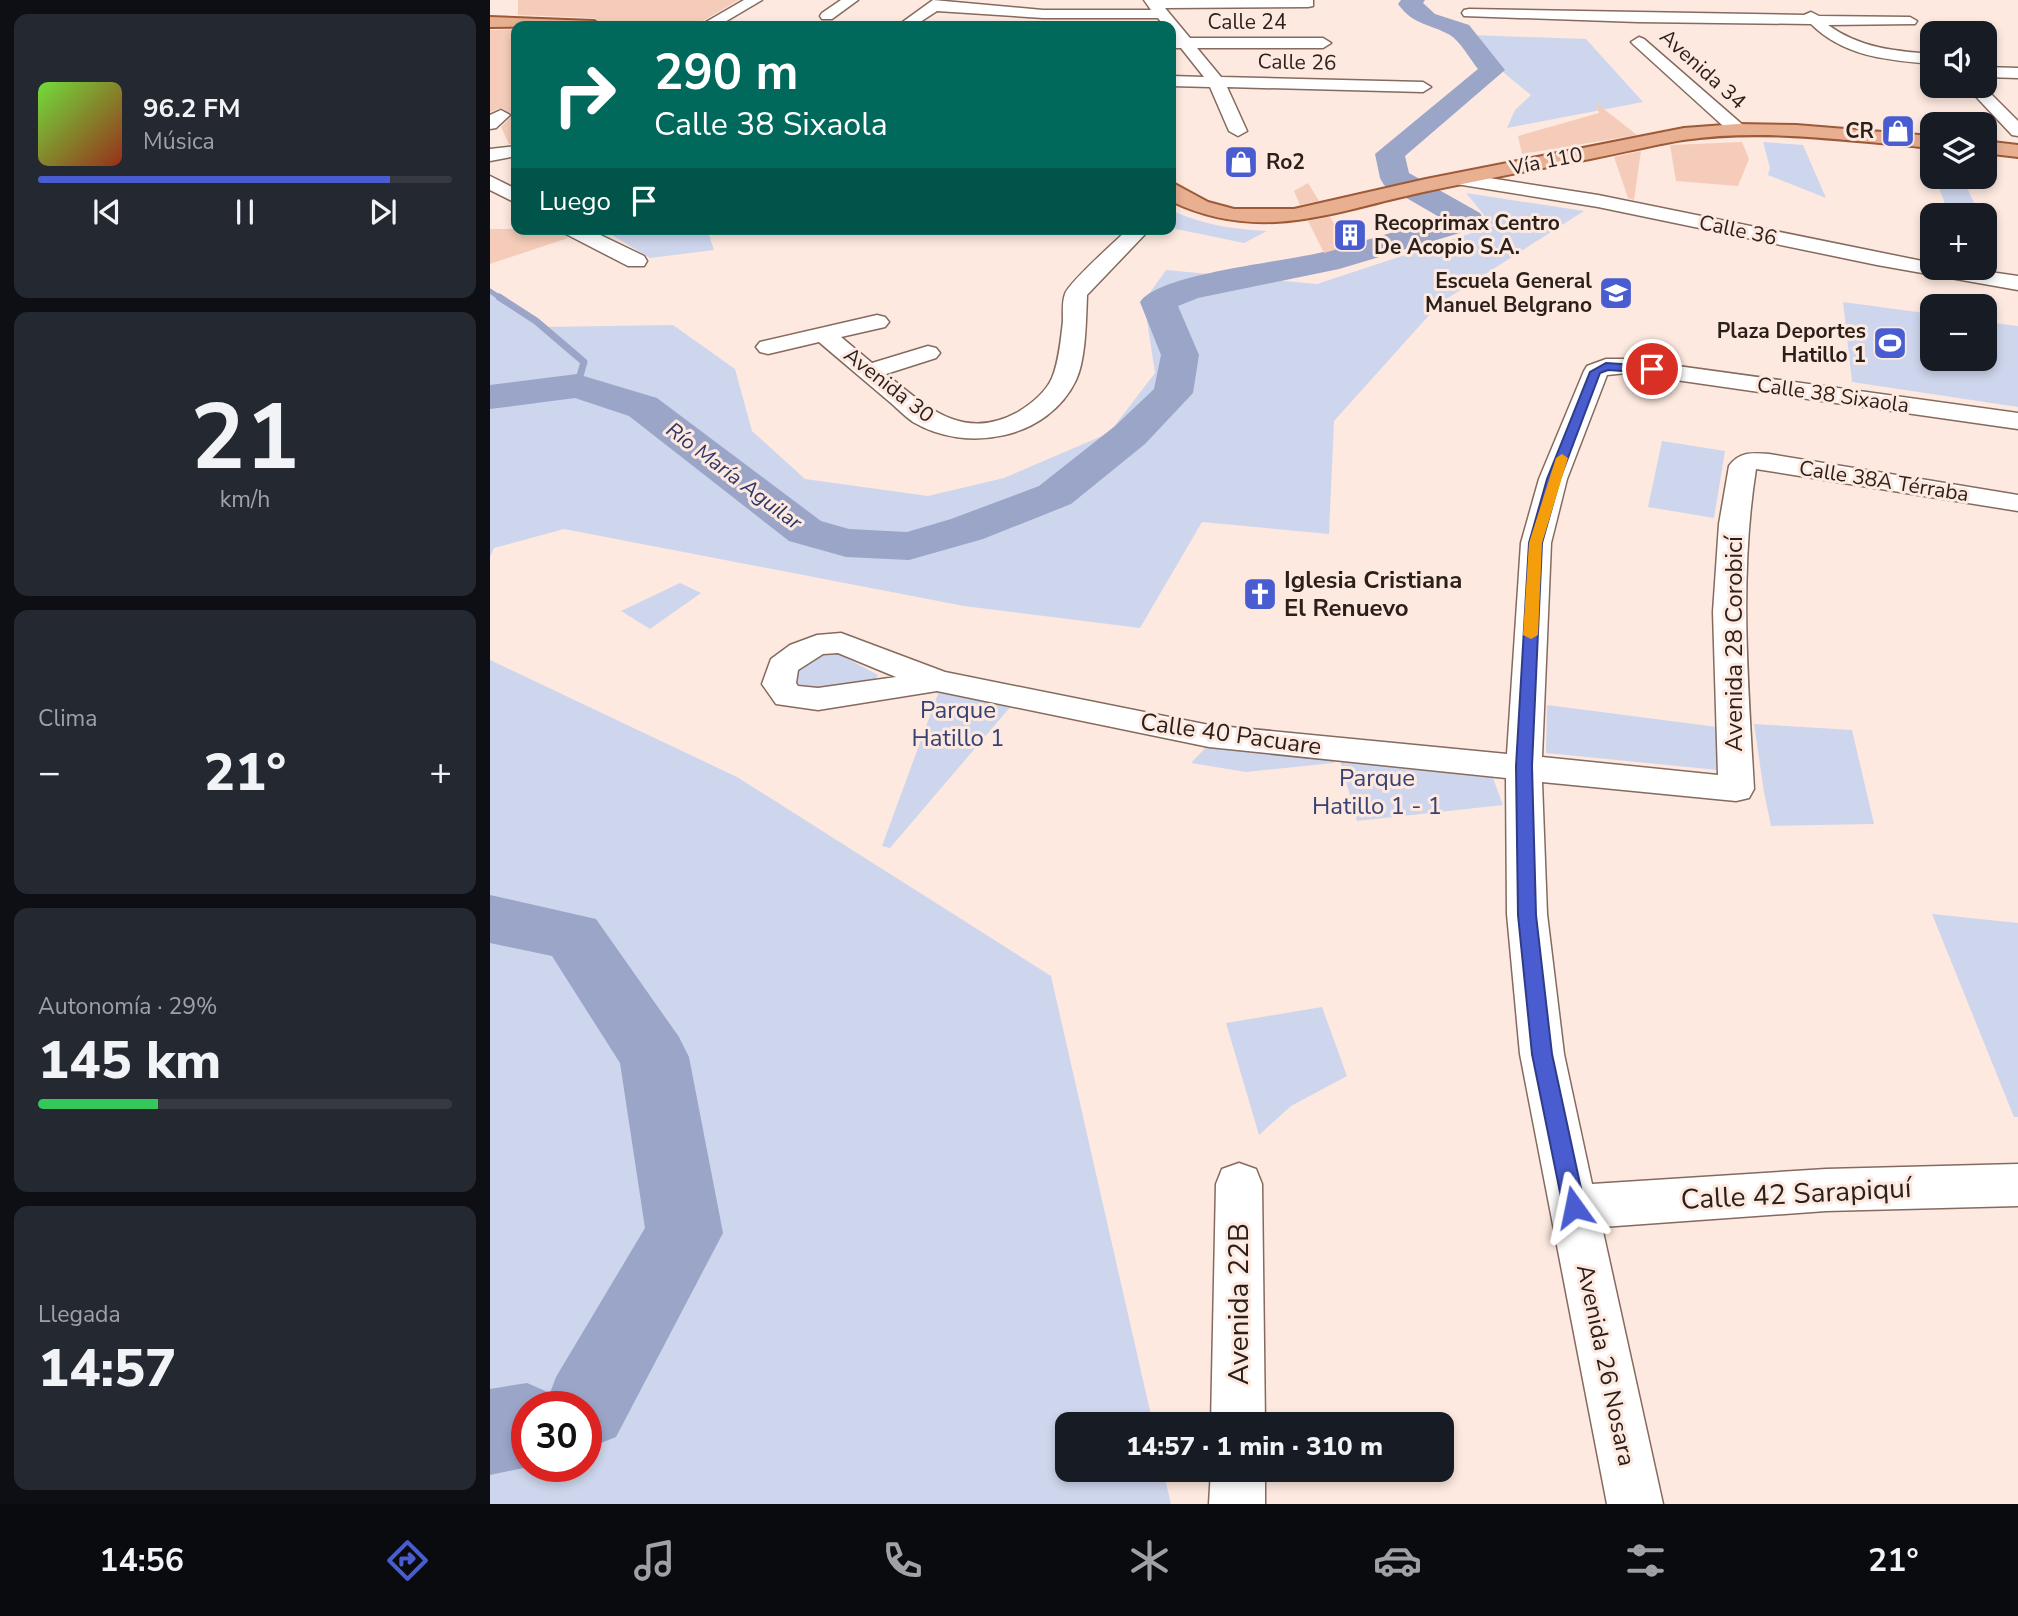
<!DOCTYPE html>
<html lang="es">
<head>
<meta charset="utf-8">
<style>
  :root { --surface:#171b24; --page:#242831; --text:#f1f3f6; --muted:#9ea1a6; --line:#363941; --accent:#495dd1 }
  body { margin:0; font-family:"Nunito Sans",sans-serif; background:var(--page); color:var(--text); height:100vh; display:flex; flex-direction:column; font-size:26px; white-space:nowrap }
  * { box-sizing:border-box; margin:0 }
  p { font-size:23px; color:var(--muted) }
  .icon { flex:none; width:38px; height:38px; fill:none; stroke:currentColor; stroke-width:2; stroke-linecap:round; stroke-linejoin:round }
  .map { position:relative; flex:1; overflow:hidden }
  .drawer { display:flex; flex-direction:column; gap:14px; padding:14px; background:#0d0f14; width:490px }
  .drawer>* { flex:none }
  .banner { position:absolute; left:21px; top:21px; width:665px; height:214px; border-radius:14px; box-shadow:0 4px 10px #0003; background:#00695c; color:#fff; overflow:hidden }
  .tools { position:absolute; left:1430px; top:21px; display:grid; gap:14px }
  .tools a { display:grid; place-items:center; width:77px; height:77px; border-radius:14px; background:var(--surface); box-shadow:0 4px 10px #0003; font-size:35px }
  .speed { position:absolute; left:21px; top:1391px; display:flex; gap:14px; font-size:35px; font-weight:700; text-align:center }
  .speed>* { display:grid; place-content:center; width:91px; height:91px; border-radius:50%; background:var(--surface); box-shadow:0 4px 10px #0003; line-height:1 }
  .speed .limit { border:10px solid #d22; background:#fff; color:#111 }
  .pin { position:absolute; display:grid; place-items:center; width:60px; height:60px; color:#fff; margin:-30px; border:4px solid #fff; border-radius:50%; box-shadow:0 2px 7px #0007 }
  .me { position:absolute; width:77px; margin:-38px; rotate:348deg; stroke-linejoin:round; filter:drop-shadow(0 0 5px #0008) }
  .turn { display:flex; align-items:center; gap:24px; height:147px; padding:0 28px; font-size:32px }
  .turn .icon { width:91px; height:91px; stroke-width:2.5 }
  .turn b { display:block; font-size:49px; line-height:60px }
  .then { display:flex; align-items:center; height:66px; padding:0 28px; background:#0003; gap:14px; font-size:26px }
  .big { font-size:52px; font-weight:800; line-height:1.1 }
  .drawer .tile { flex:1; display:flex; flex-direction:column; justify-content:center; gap:10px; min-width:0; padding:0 24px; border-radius:14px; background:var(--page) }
  .drawer .dial { align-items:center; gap:0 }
  .dial b { font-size:91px; line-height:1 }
  .song { display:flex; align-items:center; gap:21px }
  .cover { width:84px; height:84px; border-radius:10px; background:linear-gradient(135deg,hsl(100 70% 55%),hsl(10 70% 35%)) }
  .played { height:7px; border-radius:4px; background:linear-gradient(90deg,var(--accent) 85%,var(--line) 85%) }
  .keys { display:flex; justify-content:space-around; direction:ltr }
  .heat { display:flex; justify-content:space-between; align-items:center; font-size:38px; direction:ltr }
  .charge { height:10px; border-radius:5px; background:linear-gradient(90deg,#34c759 29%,var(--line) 0) }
  .trip { position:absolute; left:565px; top:1412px; width:399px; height:70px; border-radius:14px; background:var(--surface); box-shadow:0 4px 10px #0003; font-weight:800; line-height:70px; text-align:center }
  .tab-bar { display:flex; height:112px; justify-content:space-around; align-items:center; background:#090b0e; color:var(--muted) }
  .tab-bar .icon { width:49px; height:49px }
  .tab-bar .current { color:var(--accent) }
  .tab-bar b { font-size:32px; color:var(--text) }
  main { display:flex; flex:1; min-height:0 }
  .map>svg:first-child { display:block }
  .green { fill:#ced6ed; fill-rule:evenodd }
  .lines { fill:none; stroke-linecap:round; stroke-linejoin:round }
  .stream-far1 { stroke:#9aa5c8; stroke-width:5 }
  .stream { stroke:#9aa5c8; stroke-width:7 }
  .river { fill:#9aa5c8; fill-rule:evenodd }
  .building { fill:#f5ccb9 }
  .minor-casing { stroke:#856a5d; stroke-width:3 }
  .major-casing { stroke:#9d5a38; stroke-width:4 }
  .minor { fill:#fff; fill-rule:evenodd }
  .major { fill:#e9af91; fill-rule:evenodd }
  .route { fill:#495dd1; stroke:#2f3c88; stroke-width:2 }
  .slow { fill:#f59e0b }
  .labels { text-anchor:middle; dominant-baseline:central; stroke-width:6; stroke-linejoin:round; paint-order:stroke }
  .far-street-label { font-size:21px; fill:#2b1f1a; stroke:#fde9e0 }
  .far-poi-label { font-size:21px; font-weight:bold; fill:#2b1f1a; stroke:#fde9e0; text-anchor:end }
  .far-water-label { font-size:21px; font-style:italic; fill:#2d3867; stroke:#fde9e0 }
  .poi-label { font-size:24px; font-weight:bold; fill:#2b1f1a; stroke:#fde9e0; text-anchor:start }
  .street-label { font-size:24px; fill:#2b1f1a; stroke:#fde9e0 }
  .park-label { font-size:24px; fill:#364272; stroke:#fde9e0 }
  .near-street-label { font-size:28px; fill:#2b1f1a; stroke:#fde9e0 }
</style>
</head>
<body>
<main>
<section class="drawer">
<div class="tile">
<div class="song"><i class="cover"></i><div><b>96.2 FM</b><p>Música</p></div></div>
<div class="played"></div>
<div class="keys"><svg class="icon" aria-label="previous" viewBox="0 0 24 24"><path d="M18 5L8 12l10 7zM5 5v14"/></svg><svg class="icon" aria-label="pause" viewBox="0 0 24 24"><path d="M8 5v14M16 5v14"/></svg><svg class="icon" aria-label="next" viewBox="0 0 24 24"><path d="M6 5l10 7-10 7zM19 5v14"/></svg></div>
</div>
<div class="tile dial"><b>21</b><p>km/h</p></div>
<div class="tile"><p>Clima</p>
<div class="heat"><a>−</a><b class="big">21°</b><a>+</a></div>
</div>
<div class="tile"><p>Autonomía · 29%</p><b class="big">145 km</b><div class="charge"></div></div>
<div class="tile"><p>Llegada</p><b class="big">14:57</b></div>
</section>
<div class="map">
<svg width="1528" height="1504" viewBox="0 0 1528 1504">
  <rect width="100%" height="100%" fill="#fde9e0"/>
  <path class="green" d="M981 35 1096 39 1153 102 1017 128 1025 110 1041 95 1008 68Z
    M1273 142 1313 145 1336 198 1278 175 1280 168Z
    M1445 177H1472L1486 207 1455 204Z
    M976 193 1094 211 950 303 844 421 839 534 712 522 650 628 474 606 74 529 4 548 0 557V293L52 327 183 325 245 369 262 431 315 479 438 496 514 478 619 433 665 373 654 301 676 270 827 284 1003 226Z
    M681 210C712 225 743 229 777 231L754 243 681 228Z
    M112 229H217L224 250 160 258Z
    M1353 302 1442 314V359H1494L1495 322 1528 326V407L1362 382Z
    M1172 441 1235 451 1224 518 1158 507Z
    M190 583 211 593 160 629 131 611Z
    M332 652 347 653 388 675 385 680C353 687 329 698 299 680L303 667Z
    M0 660 247 777 561 976 663 1424H578V1470H673L681 1504H0ZM37 1407H96V1466H37Z
    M449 691 522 705 400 848 392 846Z
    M1057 705 1227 727 1228 770 1056 753Z
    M1264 724 1362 730 1384 824 1281 826 1274 792Z
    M719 744 842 757 844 763 756 772 701 763Z
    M850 760 1003 778 1013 805 867 821Z
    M1442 914 1528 923V1117H1524Z
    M832 1007 857 1076 801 1106 769 1135 736 1023Z"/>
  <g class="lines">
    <path class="stream-far1" d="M0 291 12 299"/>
    <path class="stream" d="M9 297 46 321 94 362 87 386"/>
    <path class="river" d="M911 0H935L933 3 945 14 979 25 1015 70 915 156 919 173 990 213 994 220 990 227 849 269 708 298 688 306 709 355 703 393 655 444 581 504 493 539 419 560 356 557 299 541 139 416 85 398 0 409V385L87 374 167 398 331 521 359 529 417 532 461 519 549 486 625 426 664 389 671 355 650 302C670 273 794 262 833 252 872 242 912 229 951 218L894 185 890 178 885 154 988 69C980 59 970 41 960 35 939 23 924 26 908 4Z
      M0 895 106 919 189 1037 199 1057 233 1233 126 1437 96 1449V1407H37V1466H43L0 1475V1389L37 1383 60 1393 66 1377 155 1228 130 1063 62 956 0 943Z"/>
  </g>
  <path class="building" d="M28 0H249L204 26 114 25 104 18 28 15Z
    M26 29V144H19L11 127 23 115 12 108 0 112V30Z
    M1105 102 1147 135 1032 154 1028 136 1109 113Z
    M1252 142 1259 159 1248 186 1186 181 1180 145Z
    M1151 151 1144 200 1138 198 1124 157Z
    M818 183 829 201 810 205 804 191Z
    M840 217 858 246 834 253 818 221Z
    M0 229H69L78 238 0 264Z"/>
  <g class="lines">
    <g class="minor-casing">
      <path id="minor" d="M254 0H272L228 26H209Z
        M351 0H368L342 19H332L330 16 332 13Z
        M443 0 553 10H661L654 0H823V6L818 7 675 8 700 38H833L841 43 833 48H707L731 77 933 82 941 87 933 92 737 87 757 131 748 136 739 131 720 87 681 86V76L714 77 691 48H681V38H684L681 26H674L668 18H553L447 11 424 26H407Z
        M979 9 1314 15 1321 12 1329 16 1420 17 1427 21 1425 24 1338 25C1370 48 1404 51 1442 54V64C1398 60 1354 57 1321 24L1148 22 974 16 972 13 974 10Z
        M1149 37 1154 39 1254 126 1257 130 1254 134H1242L1144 45 1141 42Z
        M1494 67 1528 68V78L1494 77Z
        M1476 86H1493L1528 121V136L1522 135Z
        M11 110 20 115 6 128 0 129V115Z
        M26 146V156L0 161V149Z
        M967 173 1108 195 1442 263V268H1472L1528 276V290L1387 265 1108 207 960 183 957 179Z
        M0 176 26 189V203L0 190Z
        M71 229H98L154 256 157 261 154 266H138L74 233Z
        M638 229H660L597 295C596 319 596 359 586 380 558 439 477 454 423 422 413 415 404 405 395 398 373 379 351 361 329 342L278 354 270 352 266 347 270 342 387 315 395 317 399 322 395 327 351 337 382 363 438 346 446 348 450 353 446 358 396 374C438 408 473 442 528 412 541 404 556 392 562 378 569 362 571 338 573 321 573 313 572 302 575 294 579 282 626 241 638 229Z
        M1116 359H1137L1528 413V429L1137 373 1117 375 1077 479 1061 543 1052 757 1228 775 1223 612 1229 524 1239 466C1250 451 1263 453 1279 454L1528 495V511L1266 469C1249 576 1258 682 1264 789L1259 798 1246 801 1052 782 1057 914 1074 1054 1102 1184 1336 1169 1528 1164V1206L1336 1211 1112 1227 1173 1504H1117L1030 1054 1017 914 1016 778 719 747 447 691 328 710 286 704 272 684 281 659 300 645 327 635 351 633 455 672 719 725 1017 754 1031 543 1049 479 1094 371 1097 366ZM348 653 406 677 328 688 308 686 306 683 308 670 333 654Z
        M749 1163 766 1169 772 1184 775 1424H721L726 1184 732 1169Z
        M721 1470H775V1504H719Z"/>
    </g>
    <g class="major-casing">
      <path id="major" d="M0 17 104 21 112 26 0 27Z
        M1248 124 1306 125 1442 136V148C1360 141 1275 128 1193 140 1162 145 1131 153 1100 159 1046 169 992 180 938 191 847 210 772 245 681 201V182L718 202 744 209H804L936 179 1194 128Z
        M1494 141 1528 145V157L1494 153Z"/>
    </g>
    <use href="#minor" class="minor"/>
    <use href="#major" class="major"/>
  </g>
  <path class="route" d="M1116 363 1162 366 1168 369 1162 373 1118 370 1110 373 1070 479 1052 543 1042 766 1046 915 1062 1054 1095 1207 1092 1214 1084 1216 1077 1214 1073 1207 1042 1054 1028 915 1026 766 1039 543 1057 479 1100 372Z"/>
  <path class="slow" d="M1072 454 1078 458 1052 543 1048 635 1041 639 1033 635 1039 543 1066 458Z"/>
  <defs>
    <g id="shop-square" transform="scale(1.75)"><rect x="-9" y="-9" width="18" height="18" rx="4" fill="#495dd1" stroke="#fde9e0"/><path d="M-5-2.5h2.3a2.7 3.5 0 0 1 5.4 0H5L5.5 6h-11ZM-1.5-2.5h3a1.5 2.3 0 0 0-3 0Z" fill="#fff"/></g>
    <g id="building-square" transform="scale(1.75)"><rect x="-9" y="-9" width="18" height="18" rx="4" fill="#495dd1" stroke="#fde9e0"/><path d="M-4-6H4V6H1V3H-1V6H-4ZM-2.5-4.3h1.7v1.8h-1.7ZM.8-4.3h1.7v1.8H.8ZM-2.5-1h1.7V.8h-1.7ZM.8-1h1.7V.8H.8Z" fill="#fff"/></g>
    <g id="school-square" transform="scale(1.75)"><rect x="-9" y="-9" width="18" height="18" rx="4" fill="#495dd1" stroke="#fde9e0"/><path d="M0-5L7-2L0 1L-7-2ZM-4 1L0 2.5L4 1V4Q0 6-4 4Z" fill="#fff"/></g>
    <g id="stadium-square" transform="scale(1.75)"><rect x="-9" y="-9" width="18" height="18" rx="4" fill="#495dd1" stroke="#fde9e0"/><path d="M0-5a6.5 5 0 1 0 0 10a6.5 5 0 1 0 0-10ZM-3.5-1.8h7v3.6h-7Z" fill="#fff"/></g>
    <g id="church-square" transform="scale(1.75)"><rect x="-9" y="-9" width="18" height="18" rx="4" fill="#495dd1" stroke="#fde9e0"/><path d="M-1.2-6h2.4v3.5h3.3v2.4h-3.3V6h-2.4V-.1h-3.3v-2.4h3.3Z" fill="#fff"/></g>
  </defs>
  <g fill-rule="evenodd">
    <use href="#shop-square" x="1408" y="131"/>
    <use href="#shop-square" x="751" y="162"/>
    <use href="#building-square" x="860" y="235"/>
    <use href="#school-square" x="1126" y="293"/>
    <use href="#stadium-square" x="1400" y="343"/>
    <use href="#church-square" x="770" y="594"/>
  </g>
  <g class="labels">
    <g class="far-street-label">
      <text x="757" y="22">Calle 24</text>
      <text transform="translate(807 62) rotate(1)">Calle 26</text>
      <text transform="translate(1213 69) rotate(42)">Avenida 34</text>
      <text transform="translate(1056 161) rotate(-11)">Vía 110</text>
      <text transform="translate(1248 230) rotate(12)">Calle 36</text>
      <text transform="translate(399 385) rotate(38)">Avenida 30</text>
      <text transform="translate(1343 395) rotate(8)">Calle 38 Sixaola</text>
      <text transform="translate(1394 481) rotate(9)">Calle 38A Térraba</text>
    </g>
    <g class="far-poi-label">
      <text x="1384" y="131">CR</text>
      <text x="776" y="162" text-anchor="start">Ro2</text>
      <text x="884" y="223" text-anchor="start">Recoprimax Centro<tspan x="884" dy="24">De Acopio S.A.</tspan></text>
      <text x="1102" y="281">Escuela General<tspan x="1102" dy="24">Manuel Belgrano</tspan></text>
      <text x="1376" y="331">Plaza Deportes<tspan x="1376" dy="24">Hatillo 1</tspan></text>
    </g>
    <g class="far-water-label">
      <text transform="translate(244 476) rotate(37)">Río María Aguilar</text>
    </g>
    <g class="poi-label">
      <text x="794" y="580">Iglesia Cristiana<tspan x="794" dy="28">El Renuevo</tspan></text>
    </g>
    <g class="street-label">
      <text transform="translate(1244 644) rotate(-90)">Avenida 28 Corobicí</text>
      <text transform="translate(741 734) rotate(8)">Calle 40 Pacuare</text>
      <text transform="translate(1116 1365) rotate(78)">Avenida 26 Nosara</text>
    </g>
    <g class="park-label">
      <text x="468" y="710">Parque<tspan x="468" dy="28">Hatillo 1</tspan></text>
      <text x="887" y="778">Parque<tspan x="887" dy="28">Hatillo 1 - 1</tspan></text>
    </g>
    <g class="near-street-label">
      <text transform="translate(1306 1194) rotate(-3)">Calle 42 Sarapiquí</text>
      <text transform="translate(749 1304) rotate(-90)">Avenida 22B</text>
    </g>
  </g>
</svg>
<div class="tools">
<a><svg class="icon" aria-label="sound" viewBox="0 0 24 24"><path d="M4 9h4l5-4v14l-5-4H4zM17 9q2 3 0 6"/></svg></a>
<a><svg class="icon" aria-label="layers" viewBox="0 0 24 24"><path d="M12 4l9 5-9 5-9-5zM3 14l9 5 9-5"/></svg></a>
<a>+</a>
<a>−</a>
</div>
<div class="speed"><div class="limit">30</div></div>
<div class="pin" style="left:1162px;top:369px;background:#d93025"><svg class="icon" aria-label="arrive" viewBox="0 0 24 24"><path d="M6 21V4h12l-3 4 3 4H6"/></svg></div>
<svg class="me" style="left:1084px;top:1207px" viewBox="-20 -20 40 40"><path d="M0-17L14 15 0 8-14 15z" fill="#495dd1" stroke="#fff" stroke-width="4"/></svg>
<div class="trip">14:57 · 1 min · 310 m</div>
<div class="banner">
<div class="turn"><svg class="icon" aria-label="right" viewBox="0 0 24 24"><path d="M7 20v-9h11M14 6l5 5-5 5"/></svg><div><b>290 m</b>Calle 38 Sixaola</div></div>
<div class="then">Luego<svg class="icon" aria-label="arrive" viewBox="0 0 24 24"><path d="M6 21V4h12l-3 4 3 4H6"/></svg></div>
</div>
</div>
</main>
<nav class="tab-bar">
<b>14:56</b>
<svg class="icon current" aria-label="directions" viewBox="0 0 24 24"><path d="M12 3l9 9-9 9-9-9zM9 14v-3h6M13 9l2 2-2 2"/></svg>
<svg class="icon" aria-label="music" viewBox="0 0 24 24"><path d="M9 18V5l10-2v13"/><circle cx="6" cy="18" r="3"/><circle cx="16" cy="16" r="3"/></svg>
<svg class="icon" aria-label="phone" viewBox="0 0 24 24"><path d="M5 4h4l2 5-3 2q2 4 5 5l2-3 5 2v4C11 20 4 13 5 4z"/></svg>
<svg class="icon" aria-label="climate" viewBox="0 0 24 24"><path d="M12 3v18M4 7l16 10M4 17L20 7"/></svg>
<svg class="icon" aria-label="car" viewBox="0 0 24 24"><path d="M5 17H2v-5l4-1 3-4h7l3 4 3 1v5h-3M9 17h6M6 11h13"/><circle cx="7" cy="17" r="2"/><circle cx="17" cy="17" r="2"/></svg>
<svg class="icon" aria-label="filters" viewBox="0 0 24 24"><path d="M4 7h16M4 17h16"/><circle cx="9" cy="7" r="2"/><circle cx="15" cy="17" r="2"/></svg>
<b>21°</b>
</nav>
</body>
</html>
